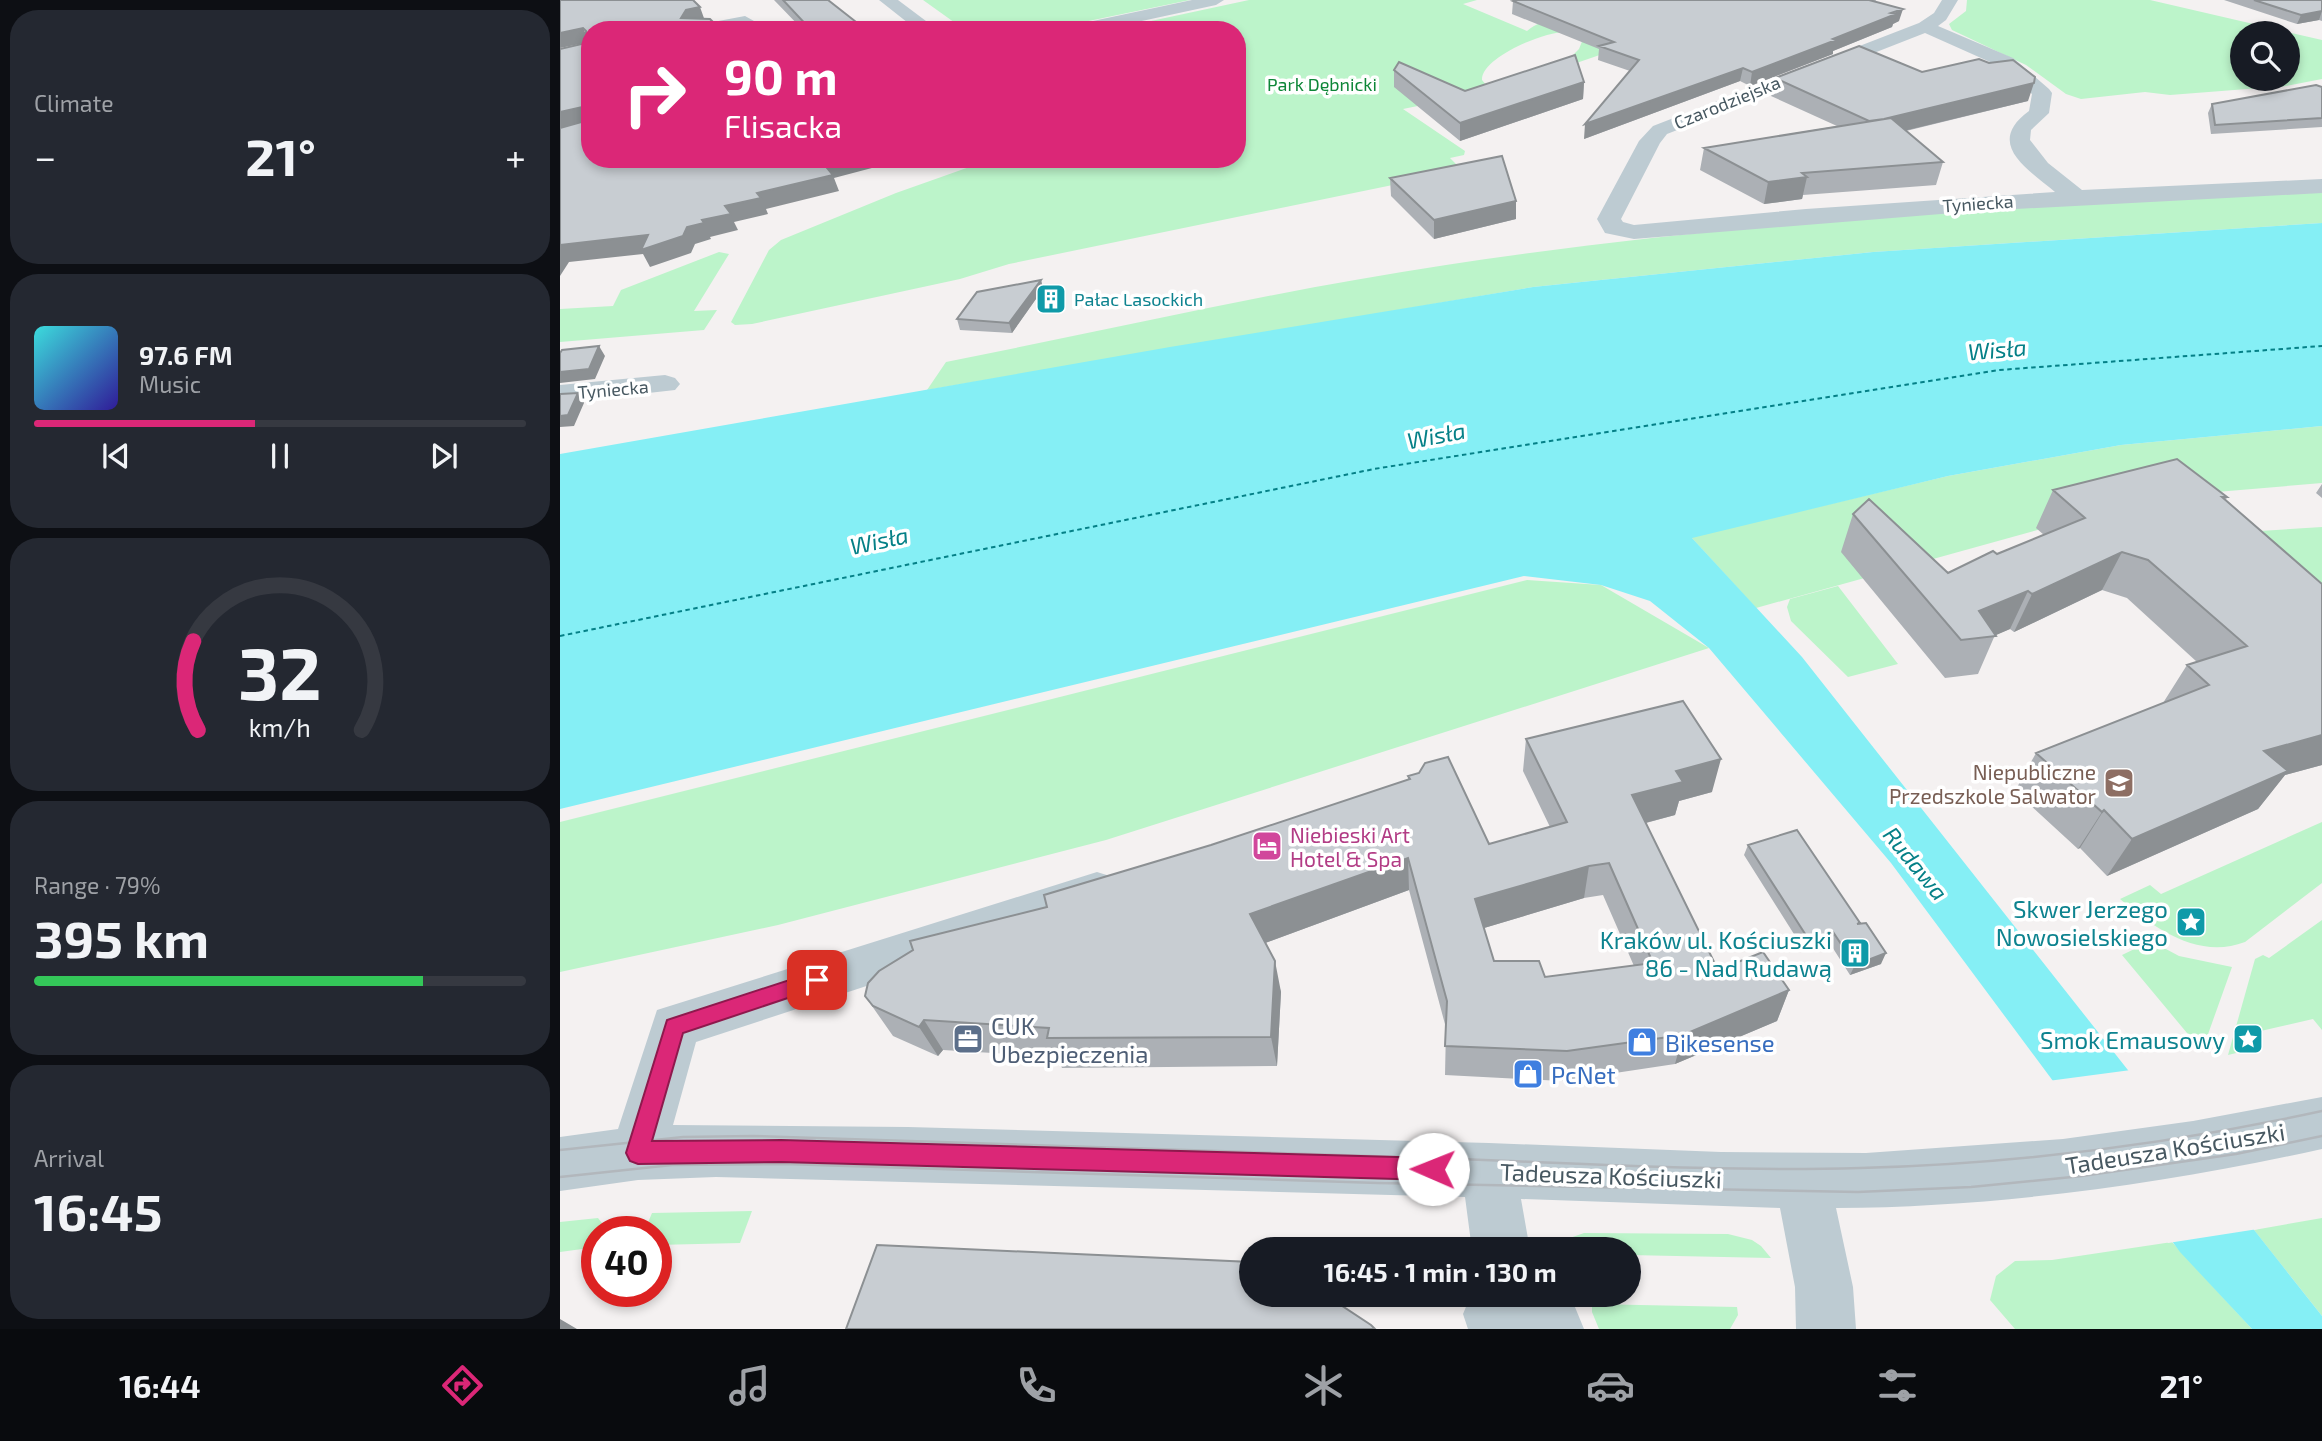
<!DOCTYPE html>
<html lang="en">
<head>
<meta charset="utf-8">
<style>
  :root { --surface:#171b24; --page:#242831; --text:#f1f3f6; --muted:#9ea1a6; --line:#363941; --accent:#db2777 }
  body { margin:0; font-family:"Exo 2",sans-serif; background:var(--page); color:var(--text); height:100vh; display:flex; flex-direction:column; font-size:26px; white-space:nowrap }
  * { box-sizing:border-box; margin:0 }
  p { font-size:23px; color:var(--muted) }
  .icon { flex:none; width:38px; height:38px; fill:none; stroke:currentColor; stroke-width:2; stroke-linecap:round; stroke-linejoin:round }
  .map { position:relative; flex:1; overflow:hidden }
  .side { display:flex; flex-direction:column; gap:10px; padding:10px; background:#0d0f14; width:560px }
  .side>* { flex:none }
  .hud { position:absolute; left:21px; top:21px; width:665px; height:147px; border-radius:28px; box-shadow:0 4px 10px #0003; background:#db2777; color:#fff; overflow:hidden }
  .controls { position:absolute; left:1670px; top:21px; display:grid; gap:14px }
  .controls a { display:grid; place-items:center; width:70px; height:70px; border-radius:50%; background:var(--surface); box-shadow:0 4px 10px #0003; font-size:35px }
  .speed { position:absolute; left:21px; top:1216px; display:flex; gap:14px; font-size:35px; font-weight:700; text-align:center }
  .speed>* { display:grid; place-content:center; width:91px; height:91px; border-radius:50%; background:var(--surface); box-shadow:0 4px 10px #0003; line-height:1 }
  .speed .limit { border:10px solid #d22; background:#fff; color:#111 }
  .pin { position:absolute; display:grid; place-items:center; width:60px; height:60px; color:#fff; margin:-30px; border-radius:14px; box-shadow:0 4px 10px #0006 }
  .me { position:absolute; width:77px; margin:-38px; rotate:271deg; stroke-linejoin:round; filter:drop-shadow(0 0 5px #0008) }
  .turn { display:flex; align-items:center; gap:24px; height:147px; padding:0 28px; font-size:32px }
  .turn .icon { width:91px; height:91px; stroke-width:2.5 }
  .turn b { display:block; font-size:49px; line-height:60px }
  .big { font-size:52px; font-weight:700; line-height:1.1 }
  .side .tile { flex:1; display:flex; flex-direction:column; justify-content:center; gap:10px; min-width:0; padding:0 24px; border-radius:28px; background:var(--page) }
  .side .dial { align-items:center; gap:0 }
  .dial svg { height:182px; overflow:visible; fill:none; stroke:var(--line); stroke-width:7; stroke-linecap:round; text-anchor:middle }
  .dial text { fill:var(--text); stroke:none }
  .song { display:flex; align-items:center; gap:21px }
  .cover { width:84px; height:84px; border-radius:10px; background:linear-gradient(135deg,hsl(180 70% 55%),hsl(250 70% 35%)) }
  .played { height:7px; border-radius:4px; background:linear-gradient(90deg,var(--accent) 45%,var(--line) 45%) }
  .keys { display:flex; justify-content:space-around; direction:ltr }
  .heat { display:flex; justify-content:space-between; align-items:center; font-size:38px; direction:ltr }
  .charge { height:10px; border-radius:5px; background:linear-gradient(90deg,#34c759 79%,var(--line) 0) }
  .trip { position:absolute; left:679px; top:1237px; width:402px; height:70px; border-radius:35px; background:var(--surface); box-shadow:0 4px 10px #0003; font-weight:700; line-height:70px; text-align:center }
  .menu { display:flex; height:112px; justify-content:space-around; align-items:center; background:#090b0e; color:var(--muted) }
  .menu .icon { width:49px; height:49px }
  .menu .current { color:var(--accent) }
  .menu b { font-size:32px; color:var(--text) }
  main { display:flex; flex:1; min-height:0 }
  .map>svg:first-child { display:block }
  .green { fill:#bcf4ca; fill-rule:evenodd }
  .water { fill:#85eff5 }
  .pier { fill:#f4f1f1 }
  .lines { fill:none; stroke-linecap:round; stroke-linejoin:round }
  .ferry { stroke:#058087; stroke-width:2; stroke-dasharray:4.5 3.5; stroke-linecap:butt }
  .minor { fill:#bdcbd2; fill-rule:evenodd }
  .tram { stroke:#b2b7bc; stroke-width:2.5 }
  .wall { fill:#acb0b5; fill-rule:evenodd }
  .shaded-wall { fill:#8c9093 }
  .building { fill:#c8cdd2; stroke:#8c9093; stroke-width:2; fill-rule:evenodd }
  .route { fill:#db2777; stroke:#8e194d; stroke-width:2 }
  .labels { text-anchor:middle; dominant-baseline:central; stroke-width:7; stroke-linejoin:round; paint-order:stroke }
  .far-park-label { font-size:18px; fill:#0e8638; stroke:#fff }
  .far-street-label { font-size:18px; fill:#475861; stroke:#fff }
  .far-culture-label { font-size:18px; fill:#0d838f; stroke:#fff; text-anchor:start }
  .education-label { font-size:21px; fill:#785e54; stroke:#fff; text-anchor:end }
  .hotel-label { font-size:21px; fill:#b23c85; stroke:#fff; text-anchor:start }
  .water-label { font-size:23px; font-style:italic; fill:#058087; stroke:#fff }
  .near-culture-label { font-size:24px; fill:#0d838f; stroke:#fff; text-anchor:end }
  .near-service-label { font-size:24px; fill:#4e5e75; stroke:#fff; text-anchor:start }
  .near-shop-label { font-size:24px; fill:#366cbe; stroke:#fff; text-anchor:start }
  .near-street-label { font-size:24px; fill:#475861; stroke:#fff }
</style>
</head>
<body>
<main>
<section class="side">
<div class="tile"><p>Climate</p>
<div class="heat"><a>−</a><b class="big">21°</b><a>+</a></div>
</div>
<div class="tile">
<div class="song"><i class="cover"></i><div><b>97.6 FM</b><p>Music</p></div></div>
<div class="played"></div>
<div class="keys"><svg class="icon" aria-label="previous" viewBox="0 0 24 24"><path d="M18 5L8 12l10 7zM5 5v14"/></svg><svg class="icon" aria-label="pause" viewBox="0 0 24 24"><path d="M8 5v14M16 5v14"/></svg><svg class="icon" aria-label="next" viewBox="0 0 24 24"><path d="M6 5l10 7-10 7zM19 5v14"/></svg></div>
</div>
<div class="tile dial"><svg viewBox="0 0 100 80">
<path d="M14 69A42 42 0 1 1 86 69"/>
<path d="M14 69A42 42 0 0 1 12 30" stroke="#db2777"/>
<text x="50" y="56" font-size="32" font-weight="700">32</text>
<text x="50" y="72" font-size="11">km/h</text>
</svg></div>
<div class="tile"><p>Range · 79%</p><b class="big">395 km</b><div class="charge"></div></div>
<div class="tile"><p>Arrival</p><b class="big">16:45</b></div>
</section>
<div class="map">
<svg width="1762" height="1329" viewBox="0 0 1762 1329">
  <rect width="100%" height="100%" fill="#f4f1f1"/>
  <path class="green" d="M363 0H630L485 30H405Z
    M689 0H917L903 4 967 31C998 5 1029 32 1060 48L999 69 1019 49 1023 39C1018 37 1013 33 1008 32 987 30 921 57 922 80L931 91 843 109 905 151 904 155 890 158 897 165 886 174 449 264 400 279 192 324 175 325 171 322 209 250 221 240 336 193 432 159H677V30H549Z
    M1407 0H1590L1762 40V79L1705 90 1700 88 1610 95 1585 92 1521 99 1506 94 1466 65 1392 30 1389 24 1406 11ZM1682 33H1727V79H1682Z
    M1762 192V223L1313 252 973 287 367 390 386 362C553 329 719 290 886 265 1176 221 1469 204 1762 192Z
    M159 252 169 254 134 311 157 310 144 330 0 342V309L53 306 61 290Z
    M1762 426V483L1597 497 1196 608 1131 537 1388 476 1561 445Z
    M1762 527V644L1636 535Z
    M967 580 1041 585 1149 648 546 840 218 925 0 972V822Z
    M1278 586 1338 664 1288 677 1231 621 1227 607 1230 599Z
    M1762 822V883L1685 942C1638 960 1594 928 1560 899L1590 885 1601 894Z
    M1762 920V1030L1753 1019 1692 1033 1701 1047 1668 1055 1695 959 1703 955 1709 958Z
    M1591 941 1619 956 1672 967 1642 1051 1562 955Z
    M192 1211 180 1243 96 1245V1232H84L92 1213Z
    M38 1218 49 1232H37V1247L0 1252V1222Z
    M1762 1218V1316L1694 1230Z
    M1024 1233 1168 1234 1192 1240 1201 1246 1211 1258 1069 1255V1250L997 1249 1007 1239Z
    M1612 1242 1692 1329H1455L1430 1300 1436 1276 1455 1261 1492 1260Z
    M1032 1304 1177 1307 1178 1315 1170 1329H1039L1032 1312Z"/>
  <path class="water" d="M1762 223V426L1561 445 1388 476 1132 538 1242 657 1762 1316V1329H1692L1620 1252 1331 863 1149 648 1090 601 1041 585 964 576 0 809V454L610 347 973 287 1313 252Z"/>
  <path class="pier" d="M1571 1070 1698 1229 1608 1243 1488 1081Z"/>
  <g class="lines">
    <path class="ferry" d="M0 636 814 469 1439 370 1762 346"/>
    <path class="minor" d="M319 0H338L378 30H357Z
      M632 0H664L656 5 540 30H505L514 25Z
      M1382 0H1398L1386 20 1378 26 1453 58 1489 89 1492 93 1489 113 1471 130 1470 140 1488 163 1522 190 1762 179V193L1418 211 1074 239 1045 233 1037 219 1079 141 1093 126 1359 23 1374 13ZM1365 33 1439 66 1472 94 1469 111C1425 143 1466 168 1495 192L1246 209 1074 225 1063 222 1061 219 1100 143 1107 134Z
      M185 16 194 21 191 25 167 30H129L132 26Z
      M105 375 115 378 120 384 115 390 0 403V385Z
      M537 872 553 877 560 891 553 905 136 1042 113 1125 348 1127 929 1143 1161 1152 1306 1153 1503 1139 1633 1121 1762 1097V1149C1602 1184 1440 1207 1276 1208L1293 1287 1296 1329H1236L1235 1287 1220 1208 961 1199 970 1250H912L905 1197 156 1177 78 1180 0 1191V1137L58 1129 97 1010Z
      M911 1295H1010L1024 1329H908L903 1314Z"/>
    <path class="tram" d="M0 1150 123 1137 193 1136C420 1143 646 1151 873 1158 1015 1163 1158 1172 1300 1168 1455 1164 1610 1144 1762 1111
      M0 1177 112 1165 225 1164 818 1183 1298 1192 1411 1187 1522 1176 1676 1154 1762 1136"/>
  </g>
  <path class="wall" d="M214 0H268L305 29 319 30H243Z
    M957 0H1316L1315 2 1339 21 1333 24 1332 27 1273 51V54L1190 86 1180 81 1024 139 1070 71 1038 60 1039 49 952 14 953 1Z
    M1664 0H1762V21L1759 20 1737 24Z
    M834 70 905 91 1024 82 1023 99 900 141 834 87Z
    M1362 72 1468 101 1346 131 1383 162 1376 185 1243 195 1242 199 1204 204 1140 170 1144 148 1277 126 1211 96 1215 78Z
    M1762 87V127L1651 134 1648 113 1652 104Z
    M830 178 956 201V219L874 239 831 196Z
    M481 280 483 289 452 333 400 330 397 319Z
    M1762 484V498L1756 493Z
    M1493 490 1667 497 1666 500 1762 584V765L1725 775 1698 809 1547 876 1520 848 1518 849 1455 791 1476 753 1603 703 1627 665 1637 662 1567 598 1542 590 1454 632 1450 629 1435 635 1418 674 1385 678 1281 552 1293 514 1388 573 1484 535 1476 528Z
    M966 739 1152 792 1119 801 1115 815 1086 823 1158 970 1229 990 1217 1021 1115 1064 1002 1081 885 1075 886 1028 849 890 705 943 721 992 717 1066 502 1068 497 1057 383 1050 378 1056 333 1036 305 996 487 907 651 845 848 780V776L929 844 990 827 963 771ZM1043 895 1074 966 985 977 934 961 924 928 1024 898Z
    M1188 845 1321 964 1290 975 1269 942 1244 950 1184 855Z"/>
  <path class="shaded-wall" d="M140 7 145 21 121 18 126 10Z
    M1343 9 1339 21 1333 24 1332 27 1273 51V54L1190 86 1192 72Z
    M1762 11 1759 20 1737 24 1741 15Z
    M23 28 30 42 0 48V33Z
    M1183 68 1180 81 1024 139 1025 124Z
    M1024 82 1023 99 900 141V123Z
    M1474 83 1468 101 1306 140 1311 122Z
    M22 107 29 122 0 129V112Z
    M279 159H346L274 178 279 191 206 209 208 214 174 222 178 230 150 237 151 239 135 244 131 253 90 267 83 254 9 262 0 276V245L127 227 142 220 165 206 263 163Z
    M1247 177 1242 199 1204 204 1208 182Z
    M956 201V219L874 239V220Z
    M481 280 483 289 452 333 449 323Z
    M39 346 45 356 35 379 0 383V372Z
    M18 393 24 403 14 426 0 427V416Z
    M1562 552 1542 590 1454 632 1472 594Z
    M1468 591 1450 629 1434 636 1419 611Z
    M1762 735V765L1725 775 1698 809 1547 876 1572 839 1704 751Z
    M1161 759 1152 792 1119 801 1115 815 1066 828 1072 795 1116 771Z
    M1544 810 1520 848 1518 849 1542 812Z
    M848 858 849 890 697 946 690 914Z
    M1029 866 1024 898 914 931 915 899Z
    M1273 932 1269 942 1244 950 1249 940Z
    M1326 953 1321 964 1290 975 1295 965Z
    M715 961 721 992 717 1066 711 1037Z
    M1229 990 1217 1021 1115 1064 1123 1035Z
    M364 1020 383 1050 378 1056 359 1027Z
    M0 1319 17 1329H0Z"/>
  <path class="building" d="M0 0H133L140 7 126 10 121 18 150 19 161 30H30V159H279L263 163 273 175 197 193 201 198 165 206 171 214 142 220 144 223 127 227 123 236 81 250 88 235 0 245V128L25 121V110L22 107 0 112V49L26 43V31L23 28 0 33Z
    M223 0H268L305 29 316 27 319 30H251Z
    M957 0H1309L1343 9 1331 13 1336 14 1273 39 1276 40 1192 72 1183 68 1025 124 1079 60 1039 46 1054 42 953 1Z
    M1694 0H1762V11L1741 15Z
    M1299 46 1362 72 1419 59 1429 63 1453 60 1475 77 1474 83 1324 119 1309 121 1215 78Z
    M1015 55 1024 82 900 123 834 70 839 62 905 91Z
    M1756 85 1762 87V118L1655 125 1652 104Z
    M1331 118 1383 162 1242 173 1247 177 1208 182 1144 148Z
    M942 156 956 201 874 220 830 178Z
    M481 280 449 323 397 319 417 292Z
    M39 346 29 369 0 372V353L2 350Z
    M18 393 8 415 0 416V394Z
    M1617 459 1667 497H1662L1762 584V735L1704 751 1728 771 1572 839 1544 810 1542 812 1476 753 1649 685 1627 665 1687 646 1588 560 1562 552 1472 594 1468 591 1419 611 1436 636 1401 640 1293 514 1309 499 1388 573 1433 551 1437 554 1525 518 1493 490Z
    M1123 701 1161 759 1116 771 1123 782 1072 795 1158 970 1203 952 1229 990 1123 1035 1007 1051 885 1046 887 1001 848 858 690 914 715 961 711 1037 487 1038 489 1028 364 1020 359 1027 313 1006 305 996 308 983 319 971 353 950 350 941 487 907 484 895 651 845 850 779 848 776 859 773 865 763 888 757 929 844 1007 822 966 739ZM1049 863 1093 963 985 977 979 961H934L915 899 1029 866Z
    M1237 830 1300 923 1297 924 1306 923 1326 953 1295 965 1273 932 1249 940 1188 845Z
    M317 1245 691 1262V1295H760L773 1300 811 1325 815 1329H286Z"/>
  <path class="route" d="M257 971 264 973 267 980 264 986 123 1033 92 1141 221 1140 873 1158 881 1161 885 1169 881 1177 873 1180 221 1162 78 1164 70 1161 66 1153 107 1020Z"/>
  <defs>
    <g id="building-square" transform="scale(1.575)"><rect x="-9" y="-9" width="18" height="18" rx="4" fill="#0f9aa8" stroke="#fff"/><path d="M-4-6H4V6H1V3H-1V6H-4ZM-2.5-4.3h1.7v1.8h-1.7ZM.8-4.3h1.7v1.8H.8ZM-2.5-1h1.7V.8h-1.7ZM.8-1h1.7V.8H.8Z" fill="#fff"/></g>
    <g id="school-square" transform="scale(1.575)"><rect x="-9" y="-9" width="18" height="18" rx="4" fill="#8d6e63" stroke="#fff"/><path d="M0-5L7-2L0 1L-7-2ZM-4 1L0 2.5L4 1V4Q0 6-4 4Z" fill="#fff"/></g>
    <g id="hotel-square" transform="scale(1.575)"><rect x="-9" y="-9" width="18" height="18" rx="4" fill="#d1479c" stroke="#fff"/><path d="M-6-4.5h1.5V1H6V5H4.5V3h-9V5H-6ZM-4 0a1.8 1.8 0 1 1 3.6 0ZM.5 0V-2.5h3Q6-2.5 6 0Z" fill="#fff"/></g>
    <g id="sight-square" transform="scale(1.575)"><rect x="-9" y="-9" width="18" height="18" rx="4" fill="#0f9aa8" stroke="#fff"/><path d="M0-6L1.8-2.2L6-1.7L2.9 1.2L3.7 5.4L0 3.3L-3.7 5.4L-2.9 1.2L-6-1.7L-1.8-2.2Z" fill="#fff"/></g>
    <g id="office-square" transform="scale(1.575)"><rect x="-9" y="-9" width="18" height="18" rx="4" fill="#5c6f8a" stroke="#fff"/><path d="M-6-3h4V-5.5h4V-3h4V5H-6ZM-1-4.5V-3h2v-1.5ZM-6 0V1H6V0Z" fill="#fff"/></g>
    <g id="shop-square" transform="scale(1.575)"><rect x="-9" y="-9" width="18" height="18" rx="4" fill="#3f7fe0" stroke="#fff"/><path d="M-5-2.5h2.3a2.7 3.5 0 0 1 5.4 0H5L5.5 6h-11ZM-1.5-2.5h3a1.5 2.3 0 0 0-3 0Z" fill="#fff"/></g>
  </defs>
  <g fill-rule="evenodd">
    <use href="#building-square" x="491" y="299"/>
    <use href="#school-square" x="1559" y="783"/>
    <use href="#hotel-square" x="707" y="846"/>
    <use href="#sight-square" x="1631" y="922"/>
    <use href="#building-square" x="1295" y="953"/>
    <use href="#office-square" x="408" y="1039"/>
    <use href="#sight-square" x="1688" y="1039"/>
    <use href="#shop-square" x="1082" y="1042"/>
    <use href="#shop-square" x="968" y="1074"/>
  </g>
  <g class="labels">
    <g class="far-park-label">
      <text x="762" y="84">Park Dębnicki</text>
    </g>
    <g class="far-street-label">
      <text transform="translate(1167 102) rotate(-22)">Czarodziejska</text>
      <text transform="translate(1418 203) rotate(-4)">Tyniecka</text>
      <text transform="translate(53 389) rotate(-5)">Tyniecka</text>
    </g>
    <g class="far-culture-label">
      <text x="514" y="299">Pałac Lasockich</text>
    </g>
    <g class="education-label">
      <text x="1536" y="771">Niepubliczne<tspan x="1536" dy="24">Przedszkole Salwator</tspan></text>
    </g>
    <g class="hotel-label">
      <text x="730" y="834">Niebieski Art<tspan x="730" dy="24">Hotel &amp; Spa</tspan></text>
    </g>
    <g class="water-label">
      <text transform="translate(1437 349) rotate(-5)">Wisła</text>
      <text transform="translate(876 435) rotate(-11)">Wisła</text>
      <text transform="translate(319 540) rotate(-12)">Wisła</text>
      <text transform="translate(1356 863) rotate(51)">Rudawa</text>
    </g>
    <g class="near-culture-label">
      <text x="1608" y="908">Skwer Jerzego<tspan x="1608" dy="28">Nowosielskiego</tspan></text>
      <text x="1272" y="939">Kraków ul. Kościuszki<tspan x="1272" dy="28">86 - Nad Rudawą</tspan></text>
      <text x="1665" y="1039">Smok Emausowy</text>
    </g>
    <g class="near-service-label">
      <text x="431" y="1025">CUK<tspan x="431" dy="28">Ubezpieczenia</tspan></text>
    </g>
    <g class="near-shop-label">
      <text x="1105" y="1042">Bikesense</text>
      <text x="991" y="1074">PcNet</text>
    </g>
    <g class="near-street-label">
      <text transform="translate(1615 1148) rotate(-9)">Tadeusza Kościuszki</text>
      <text transform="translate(1051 1175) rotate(2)">Tadeusza Kościuszki</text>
    </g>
  </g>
</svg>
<div class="controls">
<a><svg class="icon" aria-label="search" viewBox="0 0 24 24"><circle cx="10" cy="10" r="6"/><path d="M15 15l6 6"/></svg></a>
</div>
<div class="speed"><div class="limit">40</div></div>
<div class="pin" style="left:257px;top:980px;background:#d93025"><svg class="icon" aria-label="arrive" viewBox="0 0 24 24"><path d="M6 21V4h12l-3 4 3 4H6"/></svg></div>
<svg class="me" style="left:873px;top:1169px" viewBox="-20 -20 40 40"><circle r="19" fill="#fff"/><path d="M0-13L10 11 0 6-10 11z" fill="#db2777"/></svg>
<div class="trip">16:45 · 1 min · 130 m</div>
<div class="hud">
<div class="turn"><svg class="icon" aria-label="right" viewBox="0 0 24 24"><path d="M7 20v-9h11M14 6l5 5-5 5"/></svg><div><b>90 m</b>Flisacka</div></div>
</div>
</div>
</main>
<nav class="menu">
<b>16:44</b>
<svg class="icon current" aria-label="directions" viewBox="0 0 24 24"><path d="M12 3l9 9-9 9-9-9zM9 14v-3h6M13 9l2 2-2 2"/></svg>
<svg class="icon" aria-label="music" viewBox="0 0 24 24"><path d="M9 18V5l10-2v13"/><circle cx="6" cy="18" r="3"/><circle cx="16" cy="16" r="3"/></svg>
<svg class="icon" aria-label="phone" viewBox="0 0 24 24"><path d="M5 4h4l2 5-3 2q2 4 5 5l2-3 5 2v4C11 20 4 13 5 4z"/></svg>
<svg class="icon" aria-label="climate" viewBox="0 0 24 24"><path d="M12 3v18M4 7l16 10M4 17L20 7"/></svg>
<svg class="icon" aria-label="car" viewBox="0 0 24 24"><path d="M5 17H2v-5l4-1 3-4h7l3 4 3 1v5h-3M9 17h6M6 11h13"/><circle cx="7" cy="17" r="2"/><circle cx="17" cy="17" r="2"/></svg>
<svg class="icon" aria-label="filters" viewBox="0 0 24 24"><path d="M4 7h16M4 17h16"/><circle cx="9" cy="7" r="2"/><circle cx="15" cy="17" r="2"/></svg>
<b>21°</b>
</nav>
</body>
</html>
